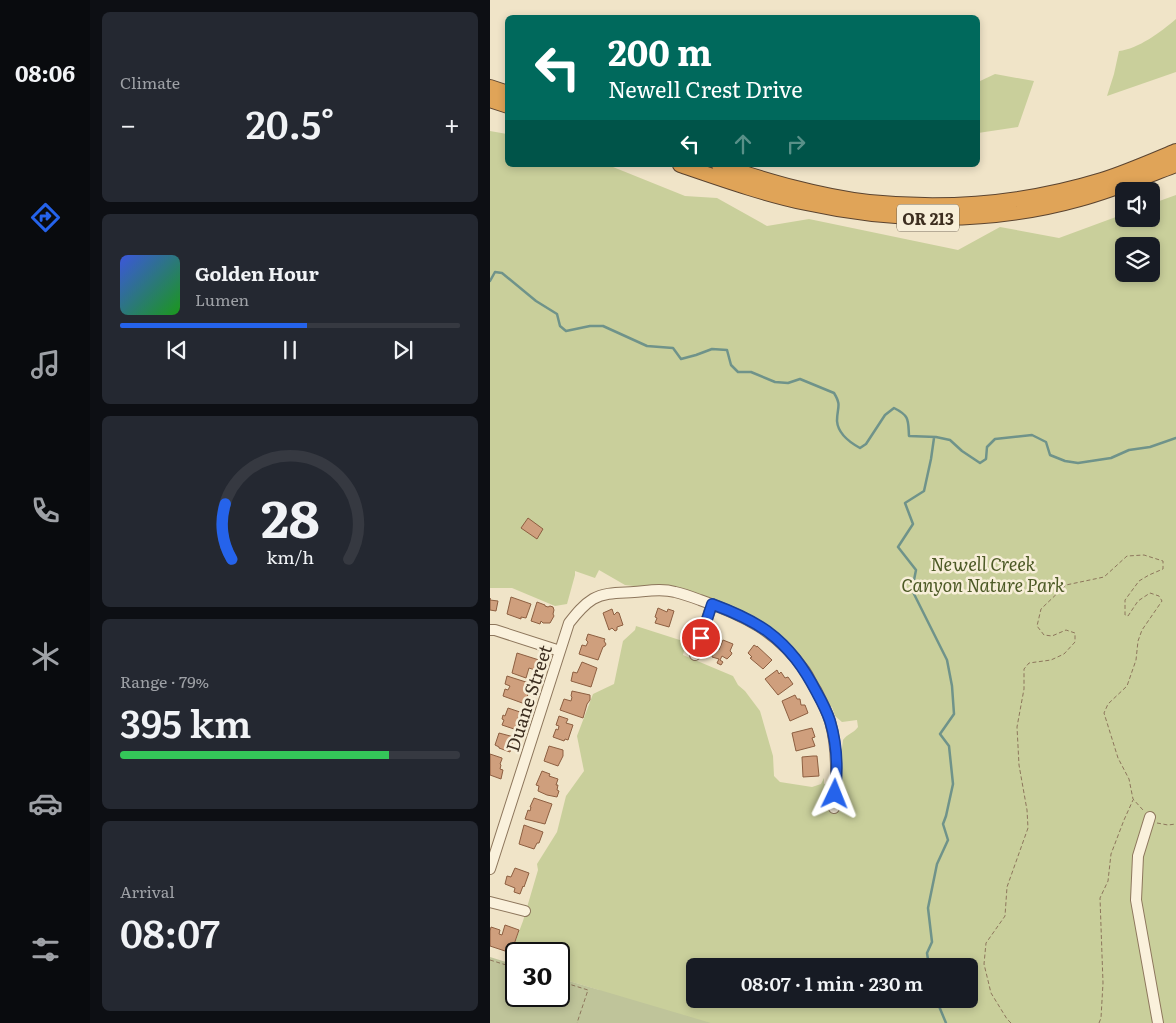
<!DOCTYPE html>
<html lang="en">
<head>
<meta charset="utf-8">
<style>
  :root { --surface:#171b24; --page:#242831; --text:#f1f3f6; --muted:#9ea1a6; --line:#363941; --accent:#2563eb }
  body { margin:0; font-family:Literata,serif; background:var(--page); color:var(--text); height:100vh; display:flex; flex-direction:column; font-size:19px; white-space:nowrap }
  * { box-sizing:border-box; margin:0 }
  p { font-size:16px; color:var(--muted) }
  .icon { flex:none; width:28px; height:28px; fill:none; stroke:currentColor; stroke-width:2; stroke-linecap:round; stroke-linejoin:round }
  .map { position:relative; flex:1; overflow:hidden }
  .panel { display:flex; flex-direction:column; gap:12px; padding:12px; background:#0d0f14; width:400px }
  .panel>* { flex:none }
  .top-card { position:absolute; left:15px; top:15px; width:475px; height:152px; border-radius:8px; box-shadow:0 2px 8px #0003; background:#00695c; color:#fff; overflow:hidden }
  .buttons { position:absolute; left:625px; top:182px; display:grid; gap:10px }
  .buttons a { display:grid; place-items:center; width:45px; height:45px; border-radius:8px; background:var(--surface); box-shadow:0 2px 8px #0003; font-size:25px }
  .speed { position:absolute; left:15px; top:942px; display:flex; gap:10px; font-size:25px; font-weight:700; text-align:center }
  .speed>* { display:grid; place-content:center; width:65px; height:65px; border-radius:50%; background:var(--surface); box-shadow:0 2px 8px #0003; line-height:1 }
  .speed .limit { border:2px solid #111; border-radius:8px; background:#fff; color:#111 }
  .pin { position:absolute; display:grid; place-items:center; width:42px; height:42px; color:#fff; margin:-21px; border:2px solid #fff; border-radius:50%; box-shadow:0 1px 5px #0007 }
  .me { position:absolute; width:55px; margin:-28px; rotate:2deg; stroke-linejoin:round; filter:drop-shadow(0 0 4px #0008) }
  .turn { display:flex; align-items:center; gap:18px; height:105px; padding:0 20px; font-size:22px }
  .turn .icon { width:65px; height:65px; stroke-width:2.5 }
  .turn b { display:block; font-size:35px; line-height:42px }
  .lanes { display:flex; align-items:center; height:48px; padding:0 20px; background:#0003; justify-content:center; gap:25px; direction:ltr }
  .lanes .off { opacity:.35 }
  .big { font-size:38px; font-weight:600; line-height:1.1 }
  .panel .widget { flex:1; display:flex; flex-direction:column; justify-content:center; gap:8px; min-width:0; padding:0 18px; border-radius:8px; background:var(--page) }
  .panel .dial { align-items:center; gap:0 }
  .dial svg { height:130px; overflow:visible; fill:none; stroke:var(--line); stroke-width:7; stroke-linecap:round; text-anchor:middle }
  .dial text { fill:var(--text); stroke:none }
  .song { display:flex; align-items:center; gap:15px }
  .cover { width:60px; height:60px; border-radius:8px; background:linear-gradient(135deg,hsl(230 70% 55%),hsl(120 70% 35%)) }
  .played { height:5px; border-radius:2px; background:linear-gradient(90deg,var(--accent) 55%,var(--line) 55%) }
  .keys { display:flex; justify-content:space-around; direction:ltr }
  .heat { display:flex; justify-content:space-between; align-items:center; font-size:28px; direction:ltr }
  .charge { height:8px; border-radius:4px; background:linear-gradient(90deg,#34c759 79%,var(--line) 0) }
  .trip { position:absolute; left:196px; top:958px; width:292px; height:50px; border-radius:8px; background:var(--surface); box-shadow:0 2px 8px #0003; font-weight:600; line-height:50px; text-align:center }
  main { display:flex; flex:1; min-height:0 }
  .tabs { display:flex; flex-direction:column; width:90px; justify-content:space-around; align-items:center; background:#090b0e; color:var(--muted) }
  .tabs .icon { width:35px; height:35px }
  .tabs .active { color:var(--accent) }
  .tabs b { font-size:22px; color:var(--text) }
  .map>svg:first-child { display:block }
  .green { fill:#c9cf9b; fill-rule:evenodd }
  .cemetery { fill:#bfc49a }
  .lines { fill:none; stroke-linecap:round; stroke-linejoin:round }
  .stream { stroke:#6f938a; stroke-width:2.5 }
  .building { fill:#cf9f7d; stroke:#8d5f41 }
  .minor-casing { stroke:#8d765c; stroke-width:12 }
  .highway-casing { stroke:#5b4430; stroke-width:16 }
  .path { stroke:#8d765c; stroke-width:1; stroke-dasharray:4 2.5; stroke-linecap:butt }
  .minor { stroke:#faf1dc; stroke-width:10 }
  .highway { stroke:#e0a458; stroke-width:14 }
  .route-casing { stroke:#184099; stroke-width:12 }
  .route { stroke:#2563eb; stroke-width:9 }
  .labels { text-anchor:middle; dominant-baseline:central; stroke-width:5; stroke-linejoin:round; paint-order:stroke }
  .shield { fill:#f7eed8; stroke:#756857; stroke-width:1 }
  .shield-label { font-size:16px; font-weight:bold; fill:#3d2e20 }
  .park-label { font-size:18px; font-style:italic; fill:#4d5a26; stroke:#f7eed8 }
  .street-label { font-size:18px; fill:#3d2e20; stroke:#f7eed8 }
</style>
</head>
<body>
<main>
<nav class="tabs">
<b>08:06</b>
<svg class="icon active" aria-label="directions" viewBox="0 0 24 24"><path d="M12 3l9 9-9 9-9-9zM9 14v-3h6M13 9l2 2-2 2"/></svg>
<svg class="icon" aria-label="music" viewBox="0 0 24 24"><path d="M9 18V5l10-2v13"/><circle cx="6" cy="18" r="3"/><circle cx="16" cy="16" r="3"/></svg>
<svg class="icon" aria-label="phone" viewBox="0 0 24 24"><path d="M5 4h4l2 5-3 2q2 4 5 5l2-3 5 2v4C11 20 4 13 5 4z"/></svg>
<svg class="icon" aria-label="climate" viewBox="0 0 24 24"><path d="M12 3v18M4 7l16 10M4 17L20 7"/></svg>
<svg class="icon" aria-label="car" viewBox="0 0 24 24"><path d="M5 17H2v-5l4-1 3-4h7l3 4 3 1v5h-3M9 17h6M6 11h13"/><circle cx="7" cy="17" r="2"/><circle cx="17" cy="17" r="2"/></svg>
<svg class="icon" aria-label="filters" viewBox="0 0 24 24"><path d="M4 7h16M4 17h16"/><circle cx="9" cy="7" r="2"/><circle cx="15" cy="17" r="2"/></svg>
</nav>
<section class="panel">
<div class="widget"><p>Climate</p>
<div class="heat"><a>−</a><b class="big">20.5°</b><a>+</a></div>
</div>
<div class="widget">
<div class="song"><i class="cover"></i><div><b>Golden Hour</b><p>Lumen</p></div></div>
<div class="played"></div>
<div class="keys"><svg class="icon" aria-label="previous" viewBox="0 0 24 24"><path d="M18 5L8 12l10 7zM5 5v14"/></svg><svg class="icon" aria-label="pause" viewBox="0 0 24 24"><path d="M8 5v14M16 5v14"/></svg><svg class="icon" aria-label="next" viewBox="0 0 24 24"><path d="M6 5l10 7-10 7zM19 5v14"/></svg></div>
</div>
<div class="widget dial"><svg viewBox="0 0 100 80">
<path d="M14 69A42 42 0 1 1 86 69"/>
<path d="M14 69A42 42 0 0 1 10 35" stroke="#2563eb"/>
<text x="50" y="56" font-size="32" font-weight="700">28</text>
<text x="50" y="72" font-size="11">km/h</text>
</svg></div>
<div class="widget"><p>Range · 79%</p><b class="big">395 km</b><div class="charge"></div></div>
<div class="widget"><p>Arrival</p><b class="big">08:07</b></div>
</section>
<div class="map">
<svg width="686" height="1023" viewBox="0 0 686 1023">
  <rect width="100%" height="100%" fill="#f0e4c8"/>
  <path class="green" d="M686 19V72L617 96 624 74 629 51C648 49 671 32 686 19Z
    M505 74 544 81 528 127 488 133V82Z
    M0 131 17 134 18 165H118L195 196 227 198 277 226 319 219 468 250 510 227 569 238 634 214V219H661V204L686 195V1023H138L109 990 69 978V954H26V965L20 963 23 952 22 950 33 921 48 870 47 864 67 832 76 796 94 771 87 736 103 694 124 684 133 641 145 630 146 626 196 642 193 655 243 676 248 685 255 691 270 711 283 756 284 776 290 782 322 787 331 784 334 778V784L343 782 346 757 352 748 353 740C358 733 363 734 368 727L367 720 352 722 345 716 342 707 336 705 285 635 196 592 135 585 109 570 105 578 85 571V575L77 604 65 606 22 588H0ZM634 246H661V274H634ZM205 966H480V999H205Z"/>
  <path class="cemetery" d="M0 957 26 965V996H69V978L221 1023H0Z"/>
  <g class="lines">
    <path class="stream" d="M0 281 5 272 12 273 46 301 67 314 70 326 76 331 100 326H113L157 346 183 348 191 359 206 355 222 349 237 350 241 365 248 372H261L285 382 298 383 310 379 344 393C352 406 347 407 347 421 348 434 359 442 370 448L376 444 395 415 404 408C420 416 418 420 419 436L446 437 460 440 472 451 490 463 496 459 497 447 505 439 542 435 556 442 560 455 575 461 588 463 621 458 639 450 660 447 686 438
      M439 966 437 953 442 942 438 908 447 864 458 840 453 824 456 816 463 784 459 746 450 734 464 714 462 686 457 660 422 590 426 570 408 547 423 524 415 503 434 491 441 459 444 438
      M446 999 456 1023"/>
  </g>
  <path class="building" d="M38 518 53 529 47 539 31 528Z
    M21 597 41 604 36 618 31 617V619L17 614Z
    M0 598V600L8 601 6 611 0 610Z
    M47 602 55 605V606L58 607 60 606 63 607 64 610 63 614 64 616 60 623H53L51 621 50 624 41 621Z
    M168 608 177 612 178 609 184 611 179 627 165 623 167 618 165 617Z
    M122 609 124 615 127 612 129 613 133 625 127 627V630L125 631 122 628 119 630 113 613Z
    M98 634 115 639 114 641 116 644 115 646 113 647 108 660 89 654 92 645 96 646 98 642 96 640Z
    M233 640 243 644 240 651 242 653 241 655 237 659 232 656 230 660 233 662 231 665 227 663 229 659 222 657 226 648 229 650Z
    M264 645 267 647V646L282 660 273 669 260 658 262 657 258 653Z
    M27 653 49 660 45 670 39 668 36 678 22 673Z
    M92 662 107 668 101 687 81 681 83 672 87 673Z
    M287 670 289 674 291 672 295 678 298 677 303 684 288 695 275 679Z
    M17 676 39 683 35 692 38 694 35 704 13 696 15 689 18 690 20 686 15 684Z
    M82 691 100 695V700L97 704 93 718 70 710 74 699 81 701 82 697 81 696Z
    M305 695 307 699H310L311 705H315L318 713 300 721 292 701Z
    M18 708 30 712 27 722 29 723 27 730 12 725 14 720 12 719 13 715 15 716Z
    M69 716 78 719 76 723 83 725 78 740 75 739 74 741 63 737 66 729 68 730 69 726 66 725Z
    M322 728 325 737 322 738 325 746 306 751 302 733Z
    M9 733 24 737 20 752 9 748V747L5 745Z
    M59 746 73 750V756L68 766 54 761Z
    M0 754 12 758V759L10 764 11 765 10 769 13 770 11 779 0 775Z
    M323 756H327L329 776 313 777 312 757Z
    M52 771 60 774 59 776 68 779 66 785H68L67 790 69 791 67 797 57 795 48 791 49 786 46 785Z
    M44 798 62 804 55 824 35 819 38 810 40 811 41 807H40Z
    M34 825 53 832 49 843H47L44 849 29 844Z
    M25 868 39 873 34 887 33 886 30 894 24 892 25 888 15 884 17 876 21 877Z
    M15 925 29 930 21 953 0 946V931L1 927 10 930 9 934 12 935Z"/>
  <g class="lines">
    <g class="minor-casing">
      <path id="minor" d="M0 630H5L70 651
        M205 655 222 604
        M660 817 648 856 646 900 668 1023
        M0 869 79 623C86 614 93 605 103 599 115 592 130 593 144 592 157 591 172 588 185 592 194 594 202 597 210 600 254 615 288 632 315 671 319 677 322 684 326 690 331 700 337 711 340 721 348 749 347 779 344 808
        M0 902 35 911"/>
    </g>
    <g class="highway-casing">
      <path id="highway" d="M0 87 18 93
        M0 100 18 106
        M190 165C231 179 273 194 316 203 406 223 501 224 590 199 623 190 654 177 686 165
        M229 165C278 181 328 196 379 202 457 210 537 203 612 180 637 172 662 161 686 151"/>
    </g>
    <path class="path" d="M667 823 678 825 686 824
      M0 960 26 968
      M69 981 98 990 87 1023
      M521 1023 517 1019 501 993 494 964 496 943 515 916 517 887 538 828 537 810 529 765 527 727 534 689V669L539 663 561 660 574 654 585 642V633L576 630 562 636 554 635 547 626 551 609 576 585 614 577 637 556 654 555 673 561V569L659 575 649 581 635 600V615L638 616 648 601 660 593 669 596 672 601 652 630 648 641 646 660 637 686 618 704 614 713 628 758 639 779 643 799 653 810
      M609 1023 611 1018 613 983 610 898 618 881 621 854 634 820 643 800"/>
    <use href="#minor" class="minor"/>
    <use href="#highway" class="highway"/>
  </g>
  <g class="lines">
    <g class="route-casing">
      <path id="route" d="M211 638 222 604C241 611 260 619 277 631 300 648 314 668 327 693 332 702 337 712 340 721 347 744 348 770 345 794"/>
    </g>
    <use href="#route" class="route"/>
  </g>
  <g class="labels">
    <rect class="shield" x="407" y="204.5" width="62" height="27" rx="4"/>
    <g class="shield-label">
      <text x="438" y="218">OR 213</text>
    </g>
    <g class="park-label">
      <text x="493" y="563">Newell Creek<tspan x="493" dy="21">Canyon Nature Park</tspan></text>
    </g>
    <g class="street-label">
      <text transform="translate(38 698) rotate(-72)">Duane Street</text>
    </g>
  </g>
</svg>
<div class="buttons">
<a><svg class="icon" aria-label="sound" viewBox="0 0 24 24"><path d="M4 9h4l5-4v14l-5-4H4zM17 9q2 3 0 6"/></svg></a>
<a><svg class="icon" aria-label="layers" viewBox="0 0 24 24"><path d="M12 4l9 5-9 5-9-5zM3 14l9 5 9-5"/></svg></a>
</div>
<div class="speed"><div class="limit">30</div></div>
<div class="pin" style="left:211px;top:638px;background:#d93025"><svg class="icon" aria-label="arrive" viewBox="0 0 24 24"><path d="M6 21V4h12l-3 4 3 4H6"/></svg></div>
<svg class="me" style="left:345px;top:794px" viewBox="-20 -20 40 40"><path d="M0-17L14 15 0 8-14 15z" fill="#2563eb" stroke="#fff" stroke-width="4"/></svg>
<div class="trip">08:07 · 1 min · 230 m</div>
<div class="top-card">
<div class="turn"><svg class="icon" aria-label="left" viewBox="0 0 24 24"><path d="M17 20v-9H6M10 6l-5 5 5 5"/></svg><div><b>200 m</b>Newell Crest Drive</div></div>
<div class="lanes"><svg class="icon" aria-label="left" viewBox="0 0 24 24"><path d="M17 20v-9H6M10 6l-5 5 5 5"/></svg><svg class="icon off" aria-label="ahead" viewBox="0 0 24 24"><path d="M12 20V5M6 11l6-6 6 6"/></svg><svg class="icon off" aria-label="right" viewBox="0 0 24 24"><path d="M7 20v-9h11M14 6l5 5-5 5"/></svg></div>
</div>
</div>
</main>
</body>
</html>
